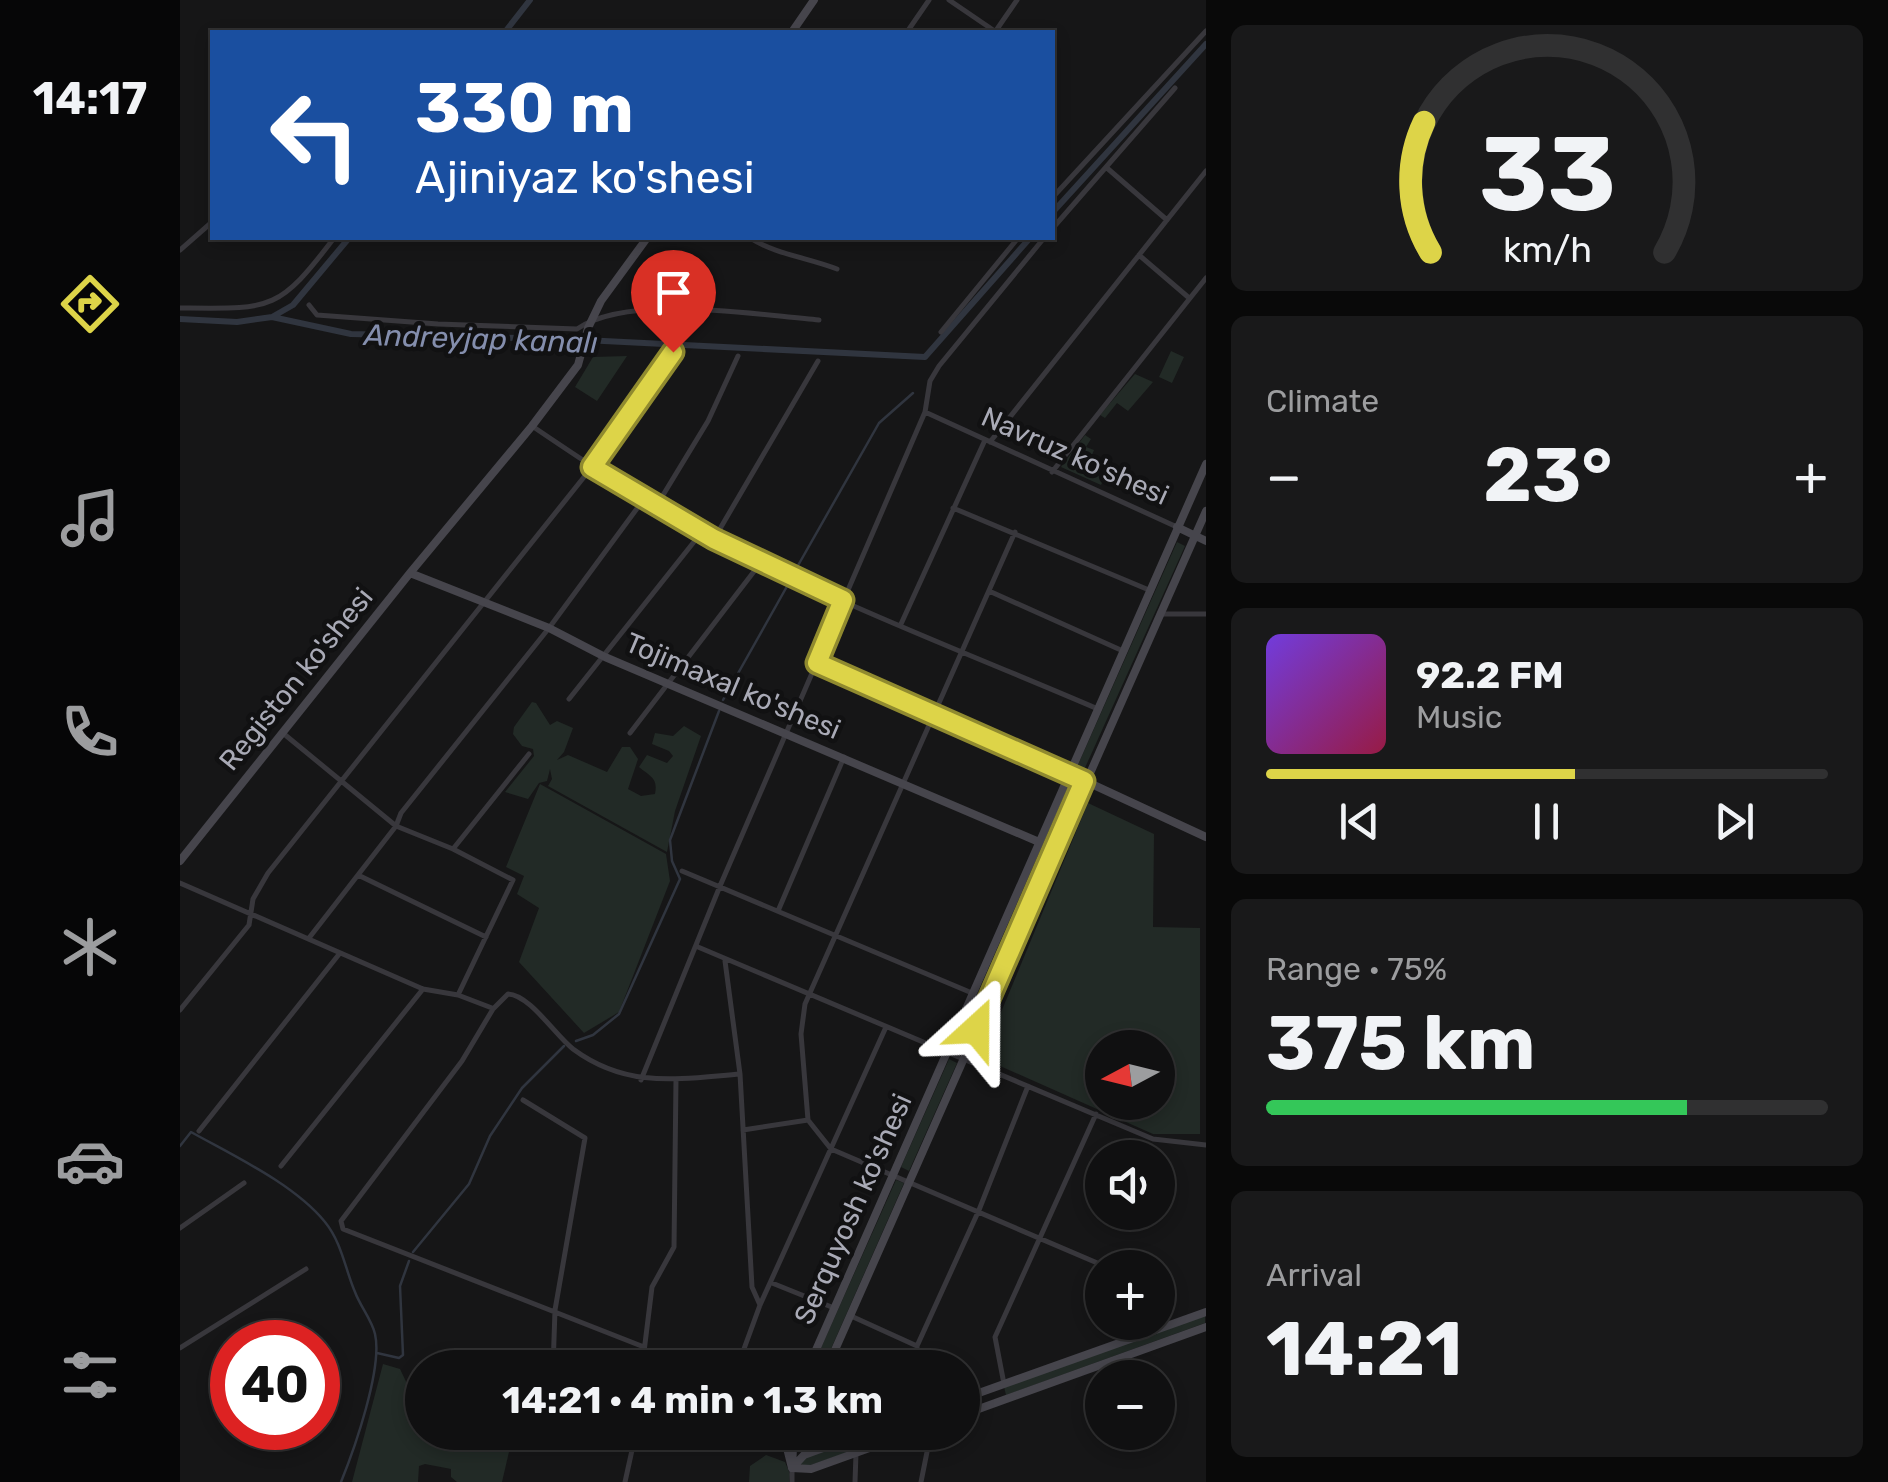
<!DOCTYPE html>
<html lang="en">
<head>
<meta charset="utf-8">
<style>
  :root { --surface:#101011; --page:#19191a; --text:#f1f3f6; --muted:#9c9d9f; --line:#303031; --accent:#ddd448 }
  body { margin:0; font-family:Rubik,sans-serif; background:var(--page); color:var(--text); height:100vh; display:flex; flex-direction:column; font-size:38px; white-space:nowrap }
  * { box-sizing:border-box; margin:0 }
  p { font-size:32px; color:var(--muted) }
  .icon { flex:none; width:55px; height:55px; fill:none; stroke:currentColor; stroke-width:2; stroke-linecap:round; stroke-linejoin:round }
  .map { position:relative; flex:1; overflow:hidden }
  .side { display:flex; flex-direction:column; gap:25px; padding:25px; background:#090909; width:682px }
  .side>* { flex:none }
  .hud { position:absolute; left:30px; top:30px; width:845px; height:210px; border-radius:0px; box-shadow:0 5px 15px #0003,0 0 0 2px var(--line); background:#1a4fa0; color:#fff; overflow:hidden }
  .needle { width:65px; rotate:263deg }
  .fabs { position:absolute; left:905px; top:1030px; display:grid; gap:20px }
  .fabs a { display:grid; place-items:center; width:90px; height:90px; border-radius:50%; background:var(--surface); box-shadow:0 5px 15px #0003,0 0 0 2px var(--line); font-size:50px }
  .speed { position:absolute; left:30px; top:1320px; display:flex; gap:20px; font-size:50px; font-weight:700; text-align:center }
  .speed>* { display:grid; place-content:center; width:130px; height:130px; border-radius:50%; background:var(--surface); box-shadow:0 5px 15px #0003,0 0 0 2px var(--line); line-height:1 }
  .speed .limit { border:15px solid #d22; background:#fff; color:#111 }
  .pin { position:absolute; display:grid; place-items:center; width:85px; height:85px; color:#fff; margin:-102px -42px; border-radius:50% 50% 50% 0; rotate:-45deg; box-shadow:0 0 10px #0007 }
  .pin .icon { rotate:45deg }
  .me { position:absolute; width:110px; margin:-55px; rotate:24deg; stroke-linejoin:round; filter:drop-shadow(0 0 8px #0008) }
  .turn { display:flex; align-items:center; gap:35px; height:210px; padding:0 40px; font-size:45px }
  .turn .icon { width:130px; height:130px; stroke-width:2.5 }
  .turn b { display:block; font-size:70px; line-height:85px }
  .big { font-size:75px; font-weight:700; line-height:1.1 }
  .side .card { flex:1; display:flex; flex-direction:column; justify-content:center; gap:15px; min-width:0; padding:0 35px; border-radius:15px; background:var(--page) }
  .side .dial { align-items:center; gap:0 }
  .dial svg { height:260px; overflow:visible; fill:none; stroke:var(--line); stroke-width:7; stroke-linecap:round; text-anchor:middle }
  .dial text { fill:var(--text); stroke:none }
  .song { display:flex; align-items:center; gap:30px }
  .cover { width:120px; height:120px; border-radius:15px; background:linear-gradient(135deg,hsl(260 70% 55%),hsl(340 70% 35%)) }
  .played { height:10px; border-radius:5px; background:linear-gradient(90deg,var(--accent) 55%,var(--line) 55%) }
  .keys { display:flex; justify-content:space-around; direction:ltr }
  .heat { display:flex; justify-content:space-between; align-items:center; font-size:55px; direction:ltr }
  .charge { height:15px; border-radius:8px; background:linear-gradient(90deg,#34c759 75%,var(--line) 0) }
  .trip { position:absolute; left:225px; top:1350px; width:575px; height:100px; border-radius:50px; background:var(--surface); box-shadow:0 5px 15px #0003,0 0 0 2px var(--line); font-weight:700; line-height:100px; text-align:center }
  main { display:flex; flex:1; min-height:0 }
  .tab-bar { display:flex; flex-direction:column; width:180px; justify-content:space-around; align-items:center; background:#060607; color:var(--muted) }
  .tab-bar .icon { width:70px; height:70px }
  .tab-bar .active { color:var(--accent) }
  .tab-bar b { font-size:45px; color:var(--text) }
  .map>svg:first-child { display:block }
  .green { fill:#222a26; fill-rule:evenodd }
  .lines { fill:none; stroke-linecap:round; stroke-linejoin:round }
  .stream { stroke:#30353f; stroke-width:2.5 }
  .canal { stroke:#30353f; stroke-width:6 }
  .street { stroke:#38373c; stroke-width:5 }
  .secondary { stroke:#46454c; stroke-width:8 }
  .route-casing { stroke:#908a2f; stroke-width:25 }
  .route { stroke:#ddd448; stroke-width:18 }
  .labels { text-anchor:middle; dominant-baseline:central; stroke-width:9; stroke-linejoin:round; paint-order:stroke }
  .street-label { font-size:28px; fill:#a9aab6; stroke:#111112 }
  .water-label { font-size:30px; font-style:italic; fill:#848ead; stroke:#111112 }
</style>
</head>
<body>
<main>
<nav class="tab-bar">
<b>14:17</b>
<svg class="icon active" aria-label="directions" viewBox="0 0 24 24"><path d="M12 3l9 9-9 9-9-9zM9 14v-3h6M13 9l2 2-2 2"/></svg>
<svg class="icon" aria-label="music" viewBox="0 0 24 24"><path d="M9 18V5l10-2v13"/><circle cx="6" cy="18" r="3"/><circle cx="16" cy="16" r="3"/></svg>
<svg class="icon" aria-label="phone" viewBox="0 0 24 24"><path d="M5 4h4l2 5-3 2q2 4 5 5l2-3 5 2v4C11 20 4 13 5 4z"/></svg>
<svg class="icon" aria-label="climate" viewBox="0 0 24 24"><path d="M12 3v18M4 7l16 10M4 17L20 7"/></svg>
<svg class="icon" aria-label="car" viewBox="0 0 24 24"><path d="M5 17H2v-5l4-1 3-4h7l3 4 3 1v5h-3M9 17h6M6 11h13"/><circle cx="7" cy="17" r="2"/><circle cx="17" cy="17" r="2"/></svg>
<svg class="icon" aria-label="filters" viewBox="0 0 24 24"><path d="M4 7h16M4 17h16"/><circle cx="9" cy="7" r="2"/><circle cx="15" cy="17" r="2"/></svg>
</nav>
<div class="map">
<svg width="1026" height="1482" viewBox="0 0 1026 1482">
  <rect width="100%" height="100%" fill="#161617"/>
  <path class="green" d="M991 351 1004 357 992 383 979 377Z
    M447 356 417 401 395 387 413 357Z
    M955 374 973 382 948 411 937 403 925 418 920 415Z
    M905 435 911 439 906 447 914 450 907 468 925 476 921 485 881 467Z
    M997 542 1005 546 904 770 897 767Z
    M352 702 356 703 370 725 377 721 393 728 384 752 377 760 388 755 427 772 442 747H450L458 759 448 789 461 796 475 794C478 778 471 777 459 767L467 755 487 763 493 756 489 751 472 744 475 733 493 736 504 726 521 736 495 811 487 852 368 786 372 779 370 769 367 781 359 783 348 799 325 792 354 756 353 749 342 746 333 734 334 727Z
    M360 784 486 854 490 881 439 1012 404 1033 339 962 359 908 337 894 344 876 326 867Z
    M887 792 893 795 782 1050 774 1047Z
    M908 803 974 834 973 927 1020 928V1134H973L802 1058ZM922 1048H978V1102H922Z
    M769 1059 777 1063 729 1171 721 1167Z
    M716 1180 724 1183 643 1367 632 1368Z
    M1025 1315V1323L826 1395 824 1387Z
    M203 1364 220 1369 231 1392 242 1398V1432L322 1433 332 1439 322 1482H277L271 1477V1469L245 1464 239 1466 238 1482H172Z
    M696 1433H724L625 1467 620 1464 622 1459Z
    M586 1455 605 1462 610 1474 609 1482H569L570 1466Z"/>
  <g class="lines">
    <path class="stream" d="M616 569 699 423 733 393
      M543 700 610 581
      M396 1041 413 1035 439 1014 500 879 492 861 490 840 539 711
      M0 1146 11 1132C54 1156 114 1184 145 1222 162 1243 165 1269 175 1292 180 1306 192 1320 195 1334 203 1368 174 1450 161 1482
      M233 1252 289 1184 310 1136 342 1088 384 1046
      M197 1353 219 1358 223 1355 220 1286 229 1261"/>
    <path class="canal" d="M325 32 350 0
      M872 213 1026 44
      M92 317 113 305 169 238
      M0 319 57 322 92 317 171 334 384 339 745 357 850 238"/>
    <path class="street" d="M769 0 816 32
      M727 32 749 0
      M815 32 837 0
      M927 168 987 220
      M872 198 1026 31
      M872 229 995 88
      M570 238C595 254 629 258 657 269
      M0 250 32 222
      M959 255 1008 297
      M129 305 137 315 258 324 397 329C450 293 576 315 639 320
      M0 308C91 309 98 312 154 238
      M761 332 838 238
      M745 412 997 527
      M352 426C411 466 471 506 534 539 657 604 790 654 918 709
      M810 442 1026 171
      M872 472 1026 278
      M477 505 528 421 558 356
      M773 508 969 590
      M534 539 638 361
      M809 591 943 651
      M980 614H1026
      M721 624 805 440
      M637 663 890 774
      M389 699 521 533
      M450 733 582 561
      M104 734 216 826 273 849 333 880 278 995
      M273 849 349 754
      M502 871 792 993
      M178 875 306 937
      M0 883 243 989 278 995 312 1008
      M598 911 664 757
      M129 938 216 826 221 813 369 628 464 499
      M518 947 973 1139 1026 1145
      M545 961 560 1074 572 1287 580 1305
      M0 1010 69 925 73 899 88 873 412 467 493 352
      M461 1080 540 886 745 412 750 381 759 366 864 238
      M343 1100 405 1138 375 1310 373 1368
      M628 1120 621 1034 625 1004 835 532
      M628 1120 651 1149 929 1268
      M563 1130 628 1120
      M19 1131 160 953
      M101 1166 243 989
      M0 1228 64 1183
      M592 1283 654 1308
      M671 1316 737 1346
      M951 1322 956 1336
      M464 1347 163 1229 161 1221 282 1061 313 1009 328 994C350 995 375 1035 393 1049 447 1089 498 1079 560 1074
      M0 1348 126 1269
      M462 1368 472 1287 494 1247 496 1079
      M557 1368 580 1305 706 1027
      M737 1368V1346L799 1210 848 1086
      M824 1384 815 1337 916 1114
      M543 1432 544 1442
      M445 1482 456 1432
      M612 1482V1468
      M675 1482 676 1453
      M741 1482 751 1432"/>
    <path class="secondary" d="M612 32 634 0
      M997 527 1026 541
      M230 573 369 628 425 657 859 842
      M890 774 1026 837
      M0 861 230 573 352 426 398 365 408 328 421 301 467 238
      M628 1368 1026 464
      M647 1368 1026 511
      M782 1399 1026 1312
      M782 1415 1026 1327
      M603 1432 612 1468 613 1448 618 1432
      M687 1432 624 1455 612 1468 631 1469 734 1432"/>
  </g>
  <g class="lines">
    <g class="route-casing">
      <path id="route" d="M493 352 412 467 534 539 663 600 637 663 904 781 796 1029"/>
    </g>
    <use href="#route" class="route"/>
  </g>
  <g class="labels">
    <g class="street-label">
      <text transform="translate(895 456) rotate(24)">Navruz ko'shesi</text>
      <text transform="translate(116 679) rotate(-51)">Registon ko'shesi</text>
      <text transform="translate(553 686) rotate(23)">Tojimaxal ko'shesi</text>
      <text transform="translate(673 1209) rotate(-66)">Serquyosh ko'shesi</text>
    </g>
    <g class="water-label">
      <text transform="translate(301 339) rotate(2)">Andreyjap kanalı</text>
    </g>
  </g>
</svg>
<div class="fabs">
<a><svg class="needle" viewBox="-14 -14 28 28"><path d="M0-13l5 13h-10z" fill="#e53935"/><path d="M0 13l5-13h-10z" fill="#9c9d9f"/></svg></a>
<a><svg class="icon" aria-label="sound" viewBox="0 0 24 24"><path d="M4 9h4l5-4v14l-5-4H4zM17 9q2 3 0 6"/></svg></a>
<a>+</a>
<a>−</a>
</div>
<div class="speed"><div class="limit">40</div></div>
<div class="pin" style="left:493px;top:352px;background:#d93025"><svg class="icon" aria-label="arrive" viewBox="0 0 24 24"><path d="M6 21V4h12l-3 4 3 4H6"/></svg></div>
<svg class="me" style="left:796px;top:1029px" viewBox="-20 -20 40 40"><path d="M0-17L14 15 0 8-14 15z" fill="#ddd448" stroke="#fff" stroke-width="4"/></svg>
<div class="trip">14:21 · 4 min · 1.3 km</div>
<div class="hud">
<div class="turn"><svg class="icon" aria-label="left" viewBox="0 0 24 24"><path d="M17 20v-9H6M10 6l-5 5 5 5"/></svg><div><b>330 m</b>Ajiniyaz ko'shesi</div></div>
</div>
</div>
<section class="side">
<div class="card dial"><svg viewBox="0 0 100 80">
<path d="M14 69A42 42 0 1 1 86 69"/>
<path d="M14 69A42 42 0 0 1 12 29" stroke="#ddd448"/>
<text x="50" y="56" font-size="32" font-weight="700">33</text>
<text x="50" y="72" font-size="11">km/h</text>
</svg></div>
<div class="card"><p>Climate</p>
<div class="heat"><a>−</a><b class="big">23°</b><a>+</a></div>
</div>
<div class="card">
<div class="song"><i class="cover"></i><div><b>92.2 FM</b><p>Music</p></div></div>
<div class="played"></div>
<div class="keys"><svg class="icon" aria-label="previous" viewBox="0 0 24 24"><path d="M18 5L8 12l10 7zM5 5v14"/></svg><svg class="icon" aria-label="pause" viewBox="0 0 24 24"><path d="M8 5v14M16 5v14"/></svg><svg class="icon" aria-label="next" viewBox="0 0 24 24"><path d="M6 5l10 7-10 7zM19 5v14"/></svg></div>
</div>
<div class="card"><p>Range · 75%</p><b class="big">375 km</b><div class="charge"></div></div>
<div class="card"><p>Arrival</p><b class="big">14:21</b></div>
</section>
</main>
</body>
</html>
